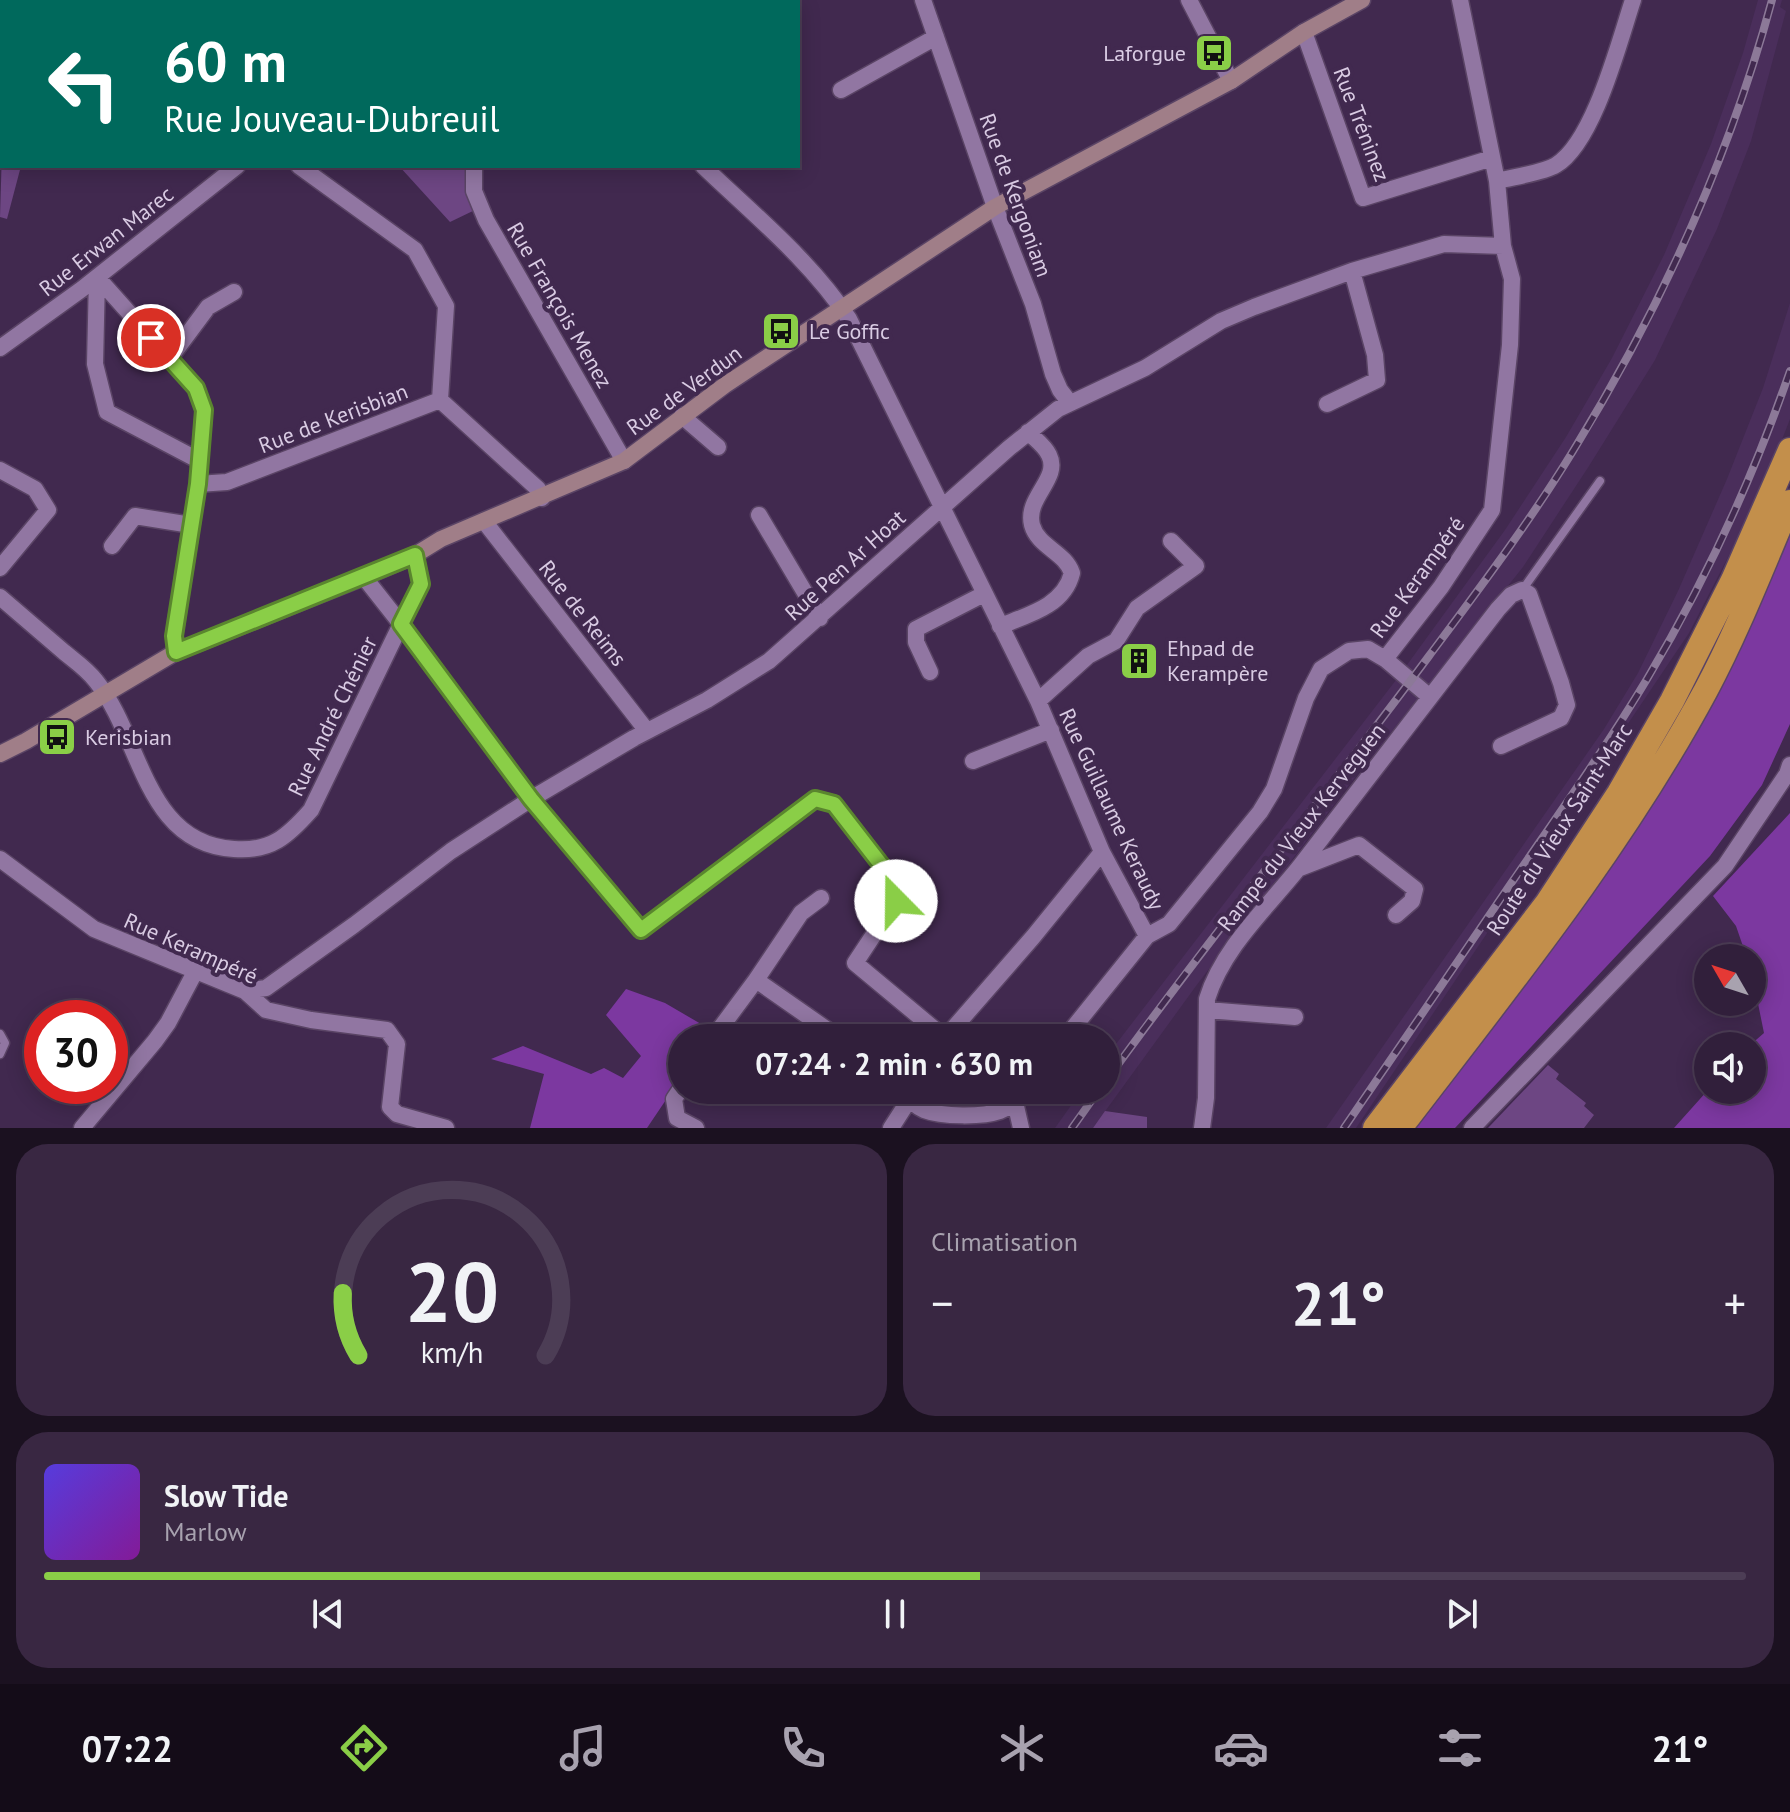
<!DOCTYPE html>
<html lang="fr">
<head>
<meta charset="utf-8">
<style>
  :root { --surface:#311f3b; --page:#392742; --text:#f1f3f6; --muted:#a8a2af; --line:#4c3d55; --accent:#8ace47 }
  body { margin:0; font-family:"PT Sans",sans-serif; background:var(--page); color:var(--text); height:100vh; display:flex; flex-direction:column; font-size:30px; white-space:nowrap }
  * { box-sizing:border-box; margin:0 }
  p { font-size:26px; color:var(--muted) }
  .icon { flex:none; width:44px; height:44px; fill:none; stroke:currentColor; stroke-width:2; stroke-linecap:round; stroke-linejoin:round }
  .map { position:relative; height:1128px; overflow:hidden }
  .details { display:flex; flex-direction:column; gap:16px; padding:16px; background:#1b1120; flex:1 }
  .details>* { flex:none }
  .hud { position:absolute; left:0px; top:0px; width:800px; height:168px; box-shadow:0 4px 20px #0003,0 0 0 2px var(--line); background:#00695c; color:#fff; overflow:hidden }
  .needle { width:52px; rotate:309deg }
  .buttons { position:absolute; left:1694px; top:944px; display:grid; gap:16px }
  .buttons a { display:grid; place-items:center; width:72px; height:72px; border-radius:50%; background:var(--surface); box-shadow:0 4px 20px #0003,0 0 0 2px var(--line); font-size:40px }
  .speed { position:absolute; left:24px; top:1000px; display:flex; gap:16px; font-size:40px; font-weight:700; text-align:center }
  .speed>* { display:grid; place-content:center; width:104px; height:104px; border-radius:50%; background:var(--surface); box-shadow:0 4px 20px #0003,0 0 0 2px var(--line); line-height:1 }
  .speed .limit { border:12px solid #d22; background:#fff; color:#111 }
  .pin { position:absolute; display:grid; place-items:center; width:68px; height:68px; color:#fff; margin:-34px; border:4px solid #fff; border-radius:50%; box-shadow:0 2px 8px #0007 }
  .me { position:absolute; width:88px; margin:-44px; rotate:338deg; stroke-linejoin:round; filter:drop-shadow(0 0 6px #0008) }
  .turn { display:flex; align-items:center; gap:28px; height:168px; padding:0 32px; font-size:36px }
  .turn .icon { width:104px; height:104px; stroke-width:2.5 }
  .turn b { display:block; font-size:56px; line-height:68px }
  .big { font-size:60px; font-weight:800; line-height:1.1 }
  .details .card { flex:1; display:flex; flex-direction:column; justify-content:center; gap:12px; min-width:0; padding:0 28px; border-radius:32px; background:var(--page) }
  .details .dial { align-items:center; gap:0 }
  .dial svg { height:208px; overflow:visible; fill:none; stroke:var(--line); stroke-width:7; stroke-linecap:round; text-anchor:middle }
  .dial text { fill:var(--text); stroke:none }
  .song { display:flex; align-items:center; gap:24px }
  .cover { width:96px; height:96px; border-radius:12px; background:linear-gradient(135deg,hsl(250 70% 55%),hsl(290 70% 35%)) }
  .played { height:8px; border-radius:4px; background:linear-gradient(90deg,var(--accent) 55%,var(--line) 55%) }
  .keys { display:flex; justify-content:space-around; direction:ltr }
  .heat { display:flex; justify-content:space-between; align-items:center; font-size:44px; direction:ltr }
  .details .tiles { flex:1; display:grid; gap:16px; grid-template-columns:1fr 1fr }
  .card:last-child { grid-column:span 2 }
  .trip { position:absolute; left:668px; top:1024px; width:452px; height:80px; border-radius:40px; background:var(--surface); box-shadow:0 4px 20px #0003,0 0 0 2px var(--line); font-weight:800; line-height:80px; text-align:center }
  .menu { display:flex; height:128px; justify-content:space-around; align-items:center; background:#140c18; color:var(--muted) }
  .menu .icon { width:56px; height:56px }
  .menu .active { color:var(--accent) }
  .menu b { font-size:36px; color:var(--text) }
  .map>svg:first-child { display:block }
  .built { fill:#4a2e5b }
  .green { fill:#6d4683 }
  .forest { fill:#7c38a0 }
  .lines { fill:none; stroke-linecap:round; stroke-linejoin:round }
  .lane-casing { stroke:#5a4465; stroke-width:11 }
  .street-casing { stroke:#5a4465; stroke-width:19 }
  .secondary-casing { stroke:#5a4465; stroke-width:19 }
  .highway-casing { stroke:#5a4465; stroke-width:27 }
  .lane { stroke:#9176a2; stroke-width:8 }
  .street { stroke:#9176a2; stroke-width:16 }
  .secondary { stroke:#a07e88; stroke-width:16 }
  .highway { stroke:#c38f4b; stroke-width:24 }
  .rail-casing { stroke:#8c7998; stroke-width:8 }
  .rail { stroke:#41294f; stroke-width:5; stroke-dasharray:15; stroke-linecap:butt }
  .route-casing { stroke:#5a862e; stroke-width:20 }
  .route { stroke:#8ace47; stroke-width:14 }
  .labels { text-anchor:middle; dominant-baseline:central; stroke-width:8; stroke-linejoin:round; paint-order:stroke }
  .poi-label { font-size:22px; fill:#d9cbe3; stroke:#41294f; text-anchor:start }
  .street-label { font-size:22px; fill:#d9cbe3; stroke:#41294f }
</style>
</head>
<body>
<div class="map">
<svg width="1790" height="1128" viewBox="0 0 1790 1128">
  <rect width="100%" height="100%" fill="#41294f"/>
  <path class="built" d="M1758 0H1782L1780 7 1786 11 1751 141 1717 229 1655 360 1589 466 1523 567 1345 790 1196 986 1093 1128H1055L1082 1090H1106V1057L1396 680 1505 530 1566 437 1612 358 1664 255 1711 144 1743 53Z
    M1790 303V419L1762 491 1689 633 1356 1128H1326L1604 729 1638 673 1678 591 1727 479 1763 388Z"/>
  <path class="green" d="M2 150V166H21L7 219 0 217Z
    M399 166H472L477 209 450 222Z
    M1548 1065 1559 1074 1556 1079 1586 1103 1584 1106 1594 1115 1584 1128H1488Z
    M1105 1111 1147 1117V1128H1093Z"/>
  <path class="forest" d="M1790 528V724L1762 785 1710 856 1455 1128H1414L1639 823 1697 732 1759 604Z
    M1790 813V1128H1674L1708 1090H1752V1046H1749L1764 1033 1752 974V958H1747L1736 926 1713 896Z
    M626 989 665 1003 713 1031 709 1038H682V1076L647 1128H530L544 1074 491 1059 523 1046 591 1074 604 1068 623 1078 641 1056 606 1015Z"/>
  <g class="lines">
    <g class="lane-casing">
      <path id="lane" d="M1523 589 1600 481
        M0 1034 5 1043 0 1054"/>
    </g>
    <g class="street-casing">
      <path id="street" d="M262 0V2
        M462 0V2
        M530 0 531 2
        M923 0 995 207 1033 304 1053 374 1060 390 1070 403
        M1189 0 1231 81
        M734 2 737 0
        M1304 32 1363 198 1492 158
        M841 90 936 37
        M0 145H2
        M299 166 415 250 446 306 440 400
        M474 166V191L486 220 624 461
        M703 166C753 214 810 260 849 319L1038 701 1102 852 1147 936
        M1497 181C1512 177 1543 173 1556 165 1594 142 1619 42 1633 0
        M97 277 196 388 204 410 198 484 174 636 176 652
        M97 277 95 364 107 412 198 460
        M0 348 82 289 237 166
        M170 358 208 307 234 292
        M440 400 538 489 542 498
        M1327 404 1377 380 1375 355 1352 271
        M682 416 718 447
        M0 470 35 489 48 510 0 568
        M198 484 227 482 440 400
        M759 515 820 618
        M484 521 647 731
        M112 546 135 516 191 525
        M364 577 401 624 421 584 415 555
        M0 597C21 615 43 634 64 652 75 661 88 670 96 681 142 738 144 844 234 849 271 852 288 836 311 810L401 624 531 799 641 930 815 799 834 804 889 875 896 901 855 963 945 1038 1033 937 1102 852
        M1000 626C1028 615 1064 606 1072 573 1065 552 1038 547 1032 525 1025 497 1061 479 1049 455 1045 446 1035 439 1028 432
        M1385 659 1430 697
        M930 672 916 642V629L984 594
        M1038 701 1088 656 1116 641 1137 608 1196 566 1171 541
        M973 761 1051 730
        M0 859 94 929 245 991 266 1010 311 1020 387 1030 397 1044 390 1107 397 1114 446 1128
        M1300 868 1359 845 1415 889 1412 901 1396 915
        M756 980 801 913 821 898
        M245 991 266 988 354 925 451 851 531 799 634 738 707 700 769 661 1009 448 1058 409 1145 368 1221 321 1254 307 1352 271 1444 244 1503 246
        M1207 1010 1295 1017
        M713 1038 756 980 839 1038
        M1065 1038 1147 936 1169 924 1260 812 1274 789 1306 698 1321 669 1349 651 1368 649 1385 659 1441 587 1492 510 1510 345 1512 279 1503 246 1497 181 1460 0
        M682 1087 674 1099 677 1118 696 1128
        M900 1090C907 1098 915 1106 924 1110 942 1117 983 1117 1000 1111 1011 1107 1017 1098 1024 1090
        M1015 1102 1021 1128
        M82 1128 155 1041 168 1023 195 972
        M891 1128 909 1100
        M1202 1128 1206 1098 1207 999C1223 947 1268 907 1301 865 1367 780 1432 694 1498 609L1511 595 1522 590 1529 594 1561 683 1567 705 1561 718 1501 746
        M1472 1128 1725 866 1787 774 1790 765"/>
    </g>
    <g class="secondary-casing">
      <path id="secondary" d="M56 2 66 0
        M0 15 2 14
        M0 754 26 741 176 652 364 577 415 555 441 539 624 461 725 385 995 207 1231 81 1304 32 1362 0"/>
    </g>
    <g class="highway-casing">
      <path id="highway" d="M1375 1128 1547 903 1619 793 1672 701 1733 580 1790 450
        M1400 1128C1508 987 1621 848 1706 690 1738 630 1763 565 1790 502"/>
    </g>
    <use href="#lane" class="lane"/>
    <use href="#street" class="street"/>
    <use href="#secondary" class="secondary"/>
    <use href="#highway" class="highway"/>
    <g class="rail-casing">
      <path id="rail" d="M1106 1081C1210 937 1323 799 1429 656 1479 589 1529 523 1573 451 1659 311 1729 159 1772 0
        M1072 1128 1099 1090
        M1344 1128C1400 1046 1456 964 1512 882 1558 815 1605 749 1647 679 1705 582 1753 478 1790 371"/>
    </g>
    <use href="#rail" class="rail"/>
  </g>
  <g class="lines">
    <g class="route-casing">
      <path id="route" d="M151 338 196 388 204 410 198 484 174 636 176 652 415 555 421 584 401 624 531 799 641 930 815 799 834 804 889 875 896 901"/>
    </g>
    <use href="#route" class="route"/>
  </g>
  <defs>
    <g id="bus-square" transform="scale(2)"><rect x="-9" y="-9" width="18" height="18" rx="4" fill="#8ace47" stroke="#41294f"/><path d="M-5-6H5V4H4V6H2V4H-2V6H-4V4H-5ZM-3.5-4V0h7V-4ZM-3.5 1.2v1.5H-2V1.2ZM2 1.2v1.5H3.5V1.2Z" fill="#111"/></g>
    <g id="building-square" transform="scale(2)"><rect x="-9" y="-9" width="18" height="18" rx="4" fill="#8ace47" stroke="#41294f"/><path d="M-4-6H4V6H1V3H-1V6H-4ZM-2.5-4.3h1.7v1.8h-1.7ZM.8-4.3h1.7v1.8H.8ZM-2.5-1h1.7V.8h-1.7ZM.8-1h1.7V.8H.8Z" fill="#111"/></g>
  </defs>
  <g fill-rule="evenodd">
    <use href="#bus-square" x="1214" y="53"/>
    <use href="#bus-square" x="781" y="331"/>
    <use href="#building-square" x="1139" y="661"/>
    <use href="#bus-square" x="57" y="737"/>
  </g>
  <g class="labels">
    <g class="poi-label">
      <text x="1186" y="53" text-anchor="end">Laforgue</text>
      <text x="809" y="331">Le Goffic</text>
      <text x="1167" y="648">Ehpad de<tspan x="1167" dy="25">Kerampère</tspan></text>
      <text x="85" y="737">Kerisbian</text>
    </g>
    <g class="street-label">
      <text transform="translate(1362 124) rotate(69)">Rue Tréninez</text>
      <text transform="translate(1016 195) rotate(70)">Rue de Kergoniam</text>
      <text transform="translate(106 241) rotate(-38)">Rue Erwan Marec</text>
      <text transform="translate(560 305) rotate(60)">Rue François Menez</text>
      <text transform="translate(684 390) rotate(-36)">Rue de Verdun</text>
      <text transform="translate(333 418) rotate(-21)">Rue de Kerisbian</text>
      <text transform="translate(845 565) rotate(-42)">Rue Pen Ar Hoat</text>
      <text transform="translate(1417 577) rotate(-54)">Rue Kerampéré</text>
      <text transform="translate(583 613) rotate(52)">Rue de Reims</text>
      <text transform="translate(332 716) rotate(-64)">Rue André Chénier</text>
      <text transform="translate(1112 809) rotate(65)">Rue Guillaume Keraudy</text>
      <text transform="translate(1301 827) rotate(-52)">Rampe du Vieux Kerveguen</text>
      <text transform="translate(1559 829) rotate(-57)">Route du Vieux Saint-Marc</text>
      <text transform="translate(191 948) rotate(24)">Rue Kerampéré</text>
    </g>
  </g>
</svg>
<div class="buttons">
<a><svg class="needle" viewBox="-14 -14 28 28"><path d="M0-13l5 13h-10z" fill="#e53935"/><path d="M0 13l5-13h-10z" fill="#a8a2af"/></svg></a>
<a><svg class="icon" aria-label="sound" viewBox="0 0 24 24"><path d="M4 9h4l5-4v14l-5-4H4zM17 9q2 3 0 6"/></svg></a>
</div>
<div class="speed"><div class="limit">30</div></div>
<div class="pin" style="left:151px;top:338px;background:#d93025"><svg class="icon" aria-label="arrive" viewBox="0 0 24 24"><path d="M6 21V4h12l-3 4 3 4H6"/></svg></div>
<svg class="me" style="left:896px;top:901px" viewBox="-20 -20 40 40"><circle r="19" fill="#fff"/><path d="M0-13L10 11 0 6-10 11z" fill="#8ace47"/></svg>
<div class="trip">07:24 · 2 min · 630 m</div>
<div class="hud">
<div class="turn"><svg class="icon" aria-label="left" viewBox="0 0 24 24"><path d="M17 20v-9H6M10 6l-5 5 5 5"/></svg><div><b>60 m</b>Rue Jouveau-Dubreuil</div></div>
</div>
</div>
<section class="details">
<div class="tiles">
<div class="card dial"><svg viewBox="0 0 100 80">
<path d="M14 69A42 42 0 1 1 86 69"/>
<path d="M14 69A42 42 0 0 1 8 45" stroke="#8ace47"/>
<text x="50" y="56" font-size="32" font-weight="700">20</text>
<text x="50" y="72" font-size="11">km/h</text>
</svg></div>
<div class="card"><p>Climatisation</p>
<div class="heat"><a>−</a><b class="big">21°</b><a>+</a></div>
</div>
<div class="card">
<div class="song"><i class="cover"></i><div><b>Slow Tide</b><p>Marlow</p></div></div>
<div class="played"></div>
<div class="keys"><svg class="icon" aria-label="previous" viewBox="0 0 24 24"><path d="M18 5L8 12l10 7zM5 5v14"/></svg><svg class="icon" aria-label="pause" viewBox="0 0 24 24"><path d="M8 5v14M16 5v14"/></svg><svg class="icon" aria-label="next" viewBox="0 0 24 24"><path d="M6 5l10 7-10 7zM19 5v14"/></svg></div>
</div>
</div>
</section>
<nav class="menu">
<b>07:22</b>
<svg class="icon active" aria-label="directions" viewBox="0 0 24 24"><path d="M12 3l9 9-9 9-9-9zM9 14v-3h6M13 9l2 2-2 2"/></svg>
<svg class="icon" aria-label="music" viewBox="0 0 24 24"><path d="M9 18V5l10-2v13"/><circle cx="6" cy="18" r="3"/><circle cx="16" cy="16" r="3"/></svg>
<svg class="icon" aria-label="phone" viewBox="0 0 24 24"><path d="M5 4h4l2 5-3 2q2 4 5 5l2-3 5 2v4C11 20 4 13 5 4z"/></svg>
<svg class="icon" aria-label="climate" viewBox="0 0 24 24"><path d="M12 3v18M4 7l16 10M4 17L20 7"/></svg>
<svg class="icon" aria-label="car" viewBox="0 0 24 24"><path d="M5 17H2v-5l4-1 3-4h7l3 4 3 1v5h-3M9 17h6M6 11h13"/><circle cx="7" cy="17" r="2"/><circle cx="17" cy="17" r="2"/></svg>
<svg class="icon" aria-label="filters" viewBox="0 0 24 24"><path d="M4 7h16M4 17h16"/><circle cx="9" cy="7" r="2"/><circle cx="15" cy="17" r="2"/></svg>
<b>21°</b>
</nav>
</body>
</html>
